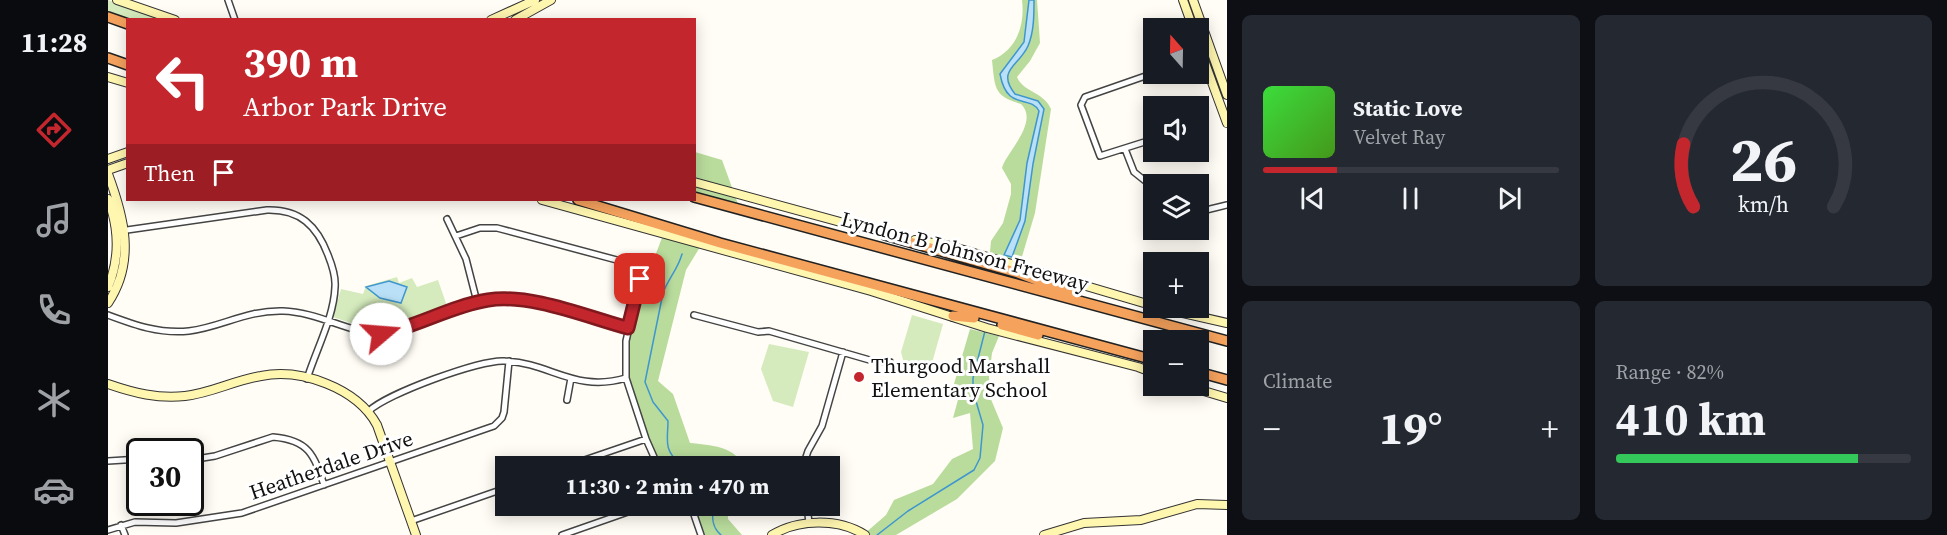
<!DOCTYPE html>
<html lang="en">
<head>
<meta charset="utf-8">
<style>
  :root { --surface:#171b24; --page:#242831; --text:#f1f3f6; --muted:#9ea1a6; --line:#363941; --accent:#c4262e }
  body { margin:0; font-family:"Source Serif 4",serif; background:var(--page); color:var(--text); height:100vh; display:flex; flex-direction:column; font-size:22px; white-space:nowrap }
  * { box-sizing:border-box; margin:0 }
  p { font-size:20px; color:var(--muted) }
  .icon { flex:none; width:33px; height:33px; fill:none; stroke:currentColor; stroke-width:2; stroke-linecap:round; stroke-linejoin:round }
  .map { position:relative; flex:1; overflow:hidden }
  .side { display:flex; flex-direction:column; gap:15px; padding:15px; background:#0d0f14; width:720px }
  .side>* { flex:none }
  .banner { position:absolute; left:18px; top:18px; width:570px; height:183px; border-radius:0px; box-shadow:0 3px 15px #0003; background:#c4262e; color:#fff; overflow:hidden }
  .needle { width:39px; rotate:340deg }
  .fabs { position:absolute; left:1035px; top:18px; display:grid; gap:12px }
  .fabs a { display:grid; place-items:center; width:66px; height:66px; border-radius:0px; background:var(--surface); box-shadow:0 3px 15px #0003; font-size:30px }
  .speed { position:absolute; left:18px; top:438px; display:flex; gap:12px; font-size:30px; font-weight:700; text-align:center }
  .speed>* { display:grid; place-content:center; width:78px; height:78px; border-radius:50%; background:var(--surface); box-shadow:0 3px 15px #0003; line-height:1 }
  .speed .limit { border:3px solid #111; border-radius:9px; background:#fff; color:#111 }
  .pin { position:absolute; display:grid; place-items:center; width:51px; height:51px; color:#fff; margin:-26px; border-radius:12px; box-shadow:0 3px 9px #0006 }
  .me { position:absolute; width:66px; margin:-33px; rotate:72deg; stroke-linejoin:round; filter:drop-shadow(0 0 4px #0008) }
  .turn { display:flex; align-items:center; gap:21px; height:126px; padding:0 18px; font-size:27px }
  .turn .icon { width:78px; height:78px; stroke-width:2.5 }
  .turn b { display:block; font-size:42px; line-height:51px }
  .then { display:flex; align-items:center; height:57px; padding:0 18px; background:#0003; gap:12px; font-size:22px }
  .big { font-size:45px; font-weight:700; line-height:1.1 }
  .side .card { flex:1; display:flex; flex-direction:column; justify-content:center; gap:9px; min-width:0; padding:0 21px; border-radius:9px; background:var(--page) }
  .side .dial { align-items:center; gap:0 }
  .dial svg { height:156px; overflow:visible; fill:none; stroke:var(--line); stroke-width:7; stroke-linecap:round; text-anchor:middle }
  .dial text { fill:var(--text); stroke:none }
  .song { display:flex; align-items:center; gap:18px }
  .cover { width:72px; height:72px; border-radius:9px; background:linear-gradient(135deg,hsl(120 70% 55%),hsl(100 70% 35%)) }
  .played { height:6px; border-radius:3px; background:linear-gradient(90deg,var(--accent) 25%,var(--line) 25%) }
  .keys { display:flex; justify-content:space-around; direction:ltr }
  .heat { display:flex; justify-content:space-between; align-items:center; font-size:33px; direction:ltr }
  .charge { height:9px; border-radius:4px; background:linear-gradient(90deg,#34c759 82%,var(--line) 0) }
  .side .tiles { flex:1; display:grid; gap:15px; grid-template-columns:repeat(2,1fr) }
  .trip { position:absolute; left:387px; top:456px; width:345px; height:60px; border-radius:0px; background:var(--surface); box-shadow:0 3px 15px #0003; font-weight:700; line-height:60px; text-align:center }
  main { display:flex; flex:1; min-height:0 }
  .dock { display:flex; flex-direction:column; width:108px; justify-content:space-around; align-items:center; background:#090b0e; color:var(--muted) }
  .dock .icon { width:42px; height:42px }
  .dock .selected { color:var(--accent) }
  .dock b { font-size:27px; color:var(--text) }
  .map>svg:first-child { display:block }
  .green { fill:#d5ebbd }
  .forest { fill:#b9dc9c }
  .water { fill:#b9e0f7; stroke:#3f96cf; stroke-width:1.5 }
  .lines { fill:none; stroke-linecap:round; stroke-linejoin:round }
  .stream { stroke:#3f96cf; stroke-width:1.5 }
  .street-casing { stroke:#444; stroke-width:8 }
  .secondary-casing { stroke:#333; stroke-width:10 }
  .highway-casing { stroke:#222; stroke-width:12 }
  .street { stroke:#fff; stroke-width:5 }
  .secondary { stroke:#fff6b0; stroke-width:8 }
  .highway { stroke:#f5a25d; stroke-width:9 }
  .route-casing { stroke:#7f191e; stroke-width:15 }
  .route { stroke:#c4262e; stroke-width:10 }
  .poi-dot { fill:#c4262e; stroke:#fff; stroke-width:2 }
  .labels { text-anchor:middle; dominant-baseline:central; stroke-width:6; stroke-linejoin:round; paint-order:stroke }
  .street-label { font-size:21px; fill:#111; stroke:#fff }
  .poi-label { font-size:21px; fill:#111; stroke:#fff; text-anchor:start }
</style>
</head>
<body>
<main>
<nav class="dock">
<b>11:28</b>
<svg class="icon selected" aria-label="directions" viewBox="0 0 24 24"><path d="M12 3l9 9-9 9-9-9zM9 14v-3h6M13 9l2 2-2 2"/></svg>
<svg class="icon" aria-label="music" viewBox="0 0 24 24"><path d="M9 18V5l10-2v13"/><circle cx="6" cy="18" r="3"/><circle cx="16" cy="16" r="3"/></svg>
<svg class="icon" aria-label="phone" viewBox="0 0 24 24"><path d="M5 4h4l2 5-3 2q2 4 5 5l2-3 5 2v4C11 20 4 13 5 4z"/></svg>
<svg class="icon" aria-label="climate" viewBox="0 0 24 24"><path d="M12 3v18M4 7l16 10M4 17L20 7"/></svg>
<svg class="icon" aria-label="car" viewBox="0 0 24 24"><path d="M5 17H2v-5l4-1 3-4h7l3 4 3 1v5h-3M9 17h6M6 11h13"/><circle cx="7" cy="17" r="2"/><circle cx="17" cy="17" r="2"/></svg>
</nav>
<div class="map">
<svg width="1119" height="535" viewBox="0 0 1119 535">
  <rect width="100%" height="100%" fill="#fffdf5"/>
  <path class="green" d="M0 0 55 19 0 21Z
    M289 277 291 283 304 278 309 287 330 280 340 309 278 330H263L225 317 233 289 255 294 258 286Z
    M804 315 835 324 822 370 796 363 793 352Z
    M661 344 701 352 685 407 665 401 653 369Z"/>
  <path class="forest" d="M914 0H929L932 43 922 61 909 77C915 92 936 92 943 109L927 213 907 280 880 273 883 241 895 223 903 194V184L894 168C897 154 932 122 913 104 885 96 887 87 884 60 909 50 917 25 914 0Z
    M587 152 614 160 630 204 587 194Z
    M559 224 600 234 578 270 550 381 565 394 582 443C602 445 627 446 635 466H555L548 457C536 426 518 390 520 356 521 317 546 261 559 224Z
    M862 329 891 336 884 353 881 377 882 397 895 428 887 461 849 499 788 535H755L778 515 786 500 825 484 844 459 865 449 862 413 845 418 851 396 846 384Z
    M586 506H620V519L634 535H597Z"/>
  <path class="water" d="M921 0H926C926 15 926 32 920 46 911 66 888 70 907 94L930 101 936 109 925 164 917 221 904 257 896 255 912 220 919 163 931 111C922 94 899 112 892 74L916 42Z
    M281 281 299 287 293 303 272 298 258 287Z"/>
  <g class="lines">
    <path class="stream" d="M574 254C570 269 560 279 555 293L537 382 545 402 560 421C560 438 555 450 571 462 591 459 608 457 626 466
      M607 506C603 516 604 527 613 535
      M769 535 800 511 866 470 872 458 875 425 865 391V378L877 331"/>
    <g class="street-casing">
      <path id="street" d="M120 0 127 20
        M1046 73 977 97 973 105 992 156 1046 139
        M1017 149 1026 172 1046 188
        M1090 212 1119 205
        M339 219 358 259 369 302
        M12 231 159 210C192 209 209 226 220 255 224 265 228 276 227 287 226 317 208 350 199 379
        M348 236 372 228H389L520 263 528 269 532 279 518 341V378L538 439 550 466
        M0 315C27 325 51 334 81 331 114 327 138 310 175 311 210 312 241 333 273 334 310 327 343 306 380 300 423 293 479 317 520 328
        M586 315 650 332 661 331 765 361 782 362
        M459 400 463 378
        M261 411C278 394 373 359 397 361 443 363 467 393 518 378
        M82 460 107 456 165 437C201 440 206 455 216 485
        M0 461 32 459
        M459 466 538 439
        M695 466 700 451 714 426 735 352
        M583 506 593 535
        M699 506 701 523
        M303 521 398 488
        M13 525 17 535
        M0 530 27 522 68 523 134 513 386 426 394 418 396 412 401 361
        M454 535 537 506"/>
    </g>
    <g class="secondary-casing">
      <path id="secondary" d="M9 0 67 20
        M1075 0 1085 28
        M1085 0 1119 95
        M383 20 427 0
        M407 20 443 0
        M1090 44 1119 123
        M0 77 20 83
        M0 159 20 152
        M0 170 20 163
        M0 174C16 217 28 261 0 303
        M586 182 780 235
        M0 199C11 228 12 258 0 287
        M434 200 763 291 879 328 1030 367 1046 373
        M807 240 842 246 1046 306
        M1053 308 1119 323
        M0 384C26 393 50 399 77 396 104 393 127 380 153 376 193 368 249 388 269 425L308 535
        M1079 386 1119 398
        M664 535C690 519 730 518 757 535
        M936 535 976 523 1033 520 1089 504 1119 505"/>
    </g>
    <g class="highway-casing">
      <path id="highway" d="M0 17 20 24
        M0 58 20 65
        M586 197 1119 341
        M470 200 612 243 1046 360
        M777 235 910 273 965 294
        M845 316 866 318
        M894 325 930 335
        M1090 372 1119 380"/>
    </g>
    <use href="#street" class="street"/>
    <use href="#secondary" class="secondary"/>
    <use href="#highway" class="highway"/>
  </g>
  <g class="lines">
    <g class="route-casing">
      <path id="route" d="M273 334C310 326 343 306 380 300 422 293 479 317 520 328L532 279"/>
    </g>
    <use href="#route" class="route"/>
  </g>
  <circle class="poi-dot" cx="751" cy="377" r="6"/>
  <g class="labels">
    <g class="street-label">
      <text transform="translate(857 251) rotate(15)">Lyndon B Johnson Freeway</text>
      <text transform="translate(223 465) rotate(-19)">Heatherdale Drive</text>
    </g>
    <g class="poi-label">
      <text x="763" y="365">Thurgood Marshall<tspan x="763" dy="24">Elementary School</tspan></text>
    </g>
  </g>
</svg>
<div class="fabs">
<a><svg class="needle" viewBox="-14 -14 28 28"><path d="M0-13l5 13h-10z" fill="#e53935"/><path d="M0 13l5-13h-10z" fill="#9ea1a6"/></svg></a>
<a><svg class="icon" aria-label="sound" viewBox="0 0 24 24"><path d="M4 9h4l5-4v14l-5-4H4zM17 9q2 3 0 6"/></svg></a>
<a><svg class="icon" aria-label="layers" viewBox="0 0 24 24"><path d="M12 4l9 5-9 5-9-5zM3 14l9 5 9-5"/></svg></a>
<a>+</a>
<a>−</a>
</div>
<div class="speed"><div class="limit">30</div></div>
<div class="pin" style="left:532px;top:279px;background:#d93025"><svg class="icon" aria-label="arrive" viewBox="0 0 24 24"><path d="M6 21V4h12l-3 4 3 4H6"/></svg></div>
<svg class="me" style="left:273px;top:334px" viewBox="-20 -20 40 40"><circle r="19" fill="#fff"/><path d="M0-13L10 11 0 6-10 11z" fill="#c4262e"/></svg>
<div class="trip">11:30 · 2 min · 470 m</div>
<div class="banner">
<div class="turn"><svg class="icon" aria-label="left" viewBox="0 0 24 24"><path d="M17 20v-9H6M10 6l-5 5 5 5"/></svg><div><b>390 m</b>Arbor Park Drive</div></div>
<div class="then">Then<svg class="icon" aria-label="arrive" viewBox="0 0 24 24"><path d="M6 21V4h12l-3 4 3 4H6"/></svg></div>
</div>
</div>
<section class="side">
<div class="tiles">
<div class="card">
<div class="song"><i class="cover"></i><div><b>Static Love</b><p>Velvet Ray</p></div></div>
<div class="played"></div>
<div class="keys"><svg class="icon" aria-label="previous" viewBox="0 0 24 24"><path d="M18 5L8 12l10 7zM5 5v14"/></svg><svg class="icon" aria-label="pause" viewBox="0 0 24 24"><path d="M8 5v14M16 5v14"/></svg><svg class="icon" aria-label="next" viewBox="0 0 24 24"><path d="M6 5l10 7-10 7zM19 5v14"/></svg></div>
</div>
<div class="card dial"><svg viewBox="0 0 100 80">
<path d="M14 69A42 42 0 1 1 86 69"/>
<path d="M14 69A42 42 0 0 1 9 37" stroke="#c4262e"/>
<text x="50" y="56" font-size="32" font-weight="700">26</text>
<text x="50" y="72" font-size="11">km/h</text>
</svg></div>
<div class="card"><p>Climate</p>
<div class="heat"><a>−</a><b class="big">19°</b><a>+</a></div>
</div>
<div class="card"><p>Range · 82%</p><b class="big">410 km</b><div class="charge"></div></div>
</div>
</section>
</main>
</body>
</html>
